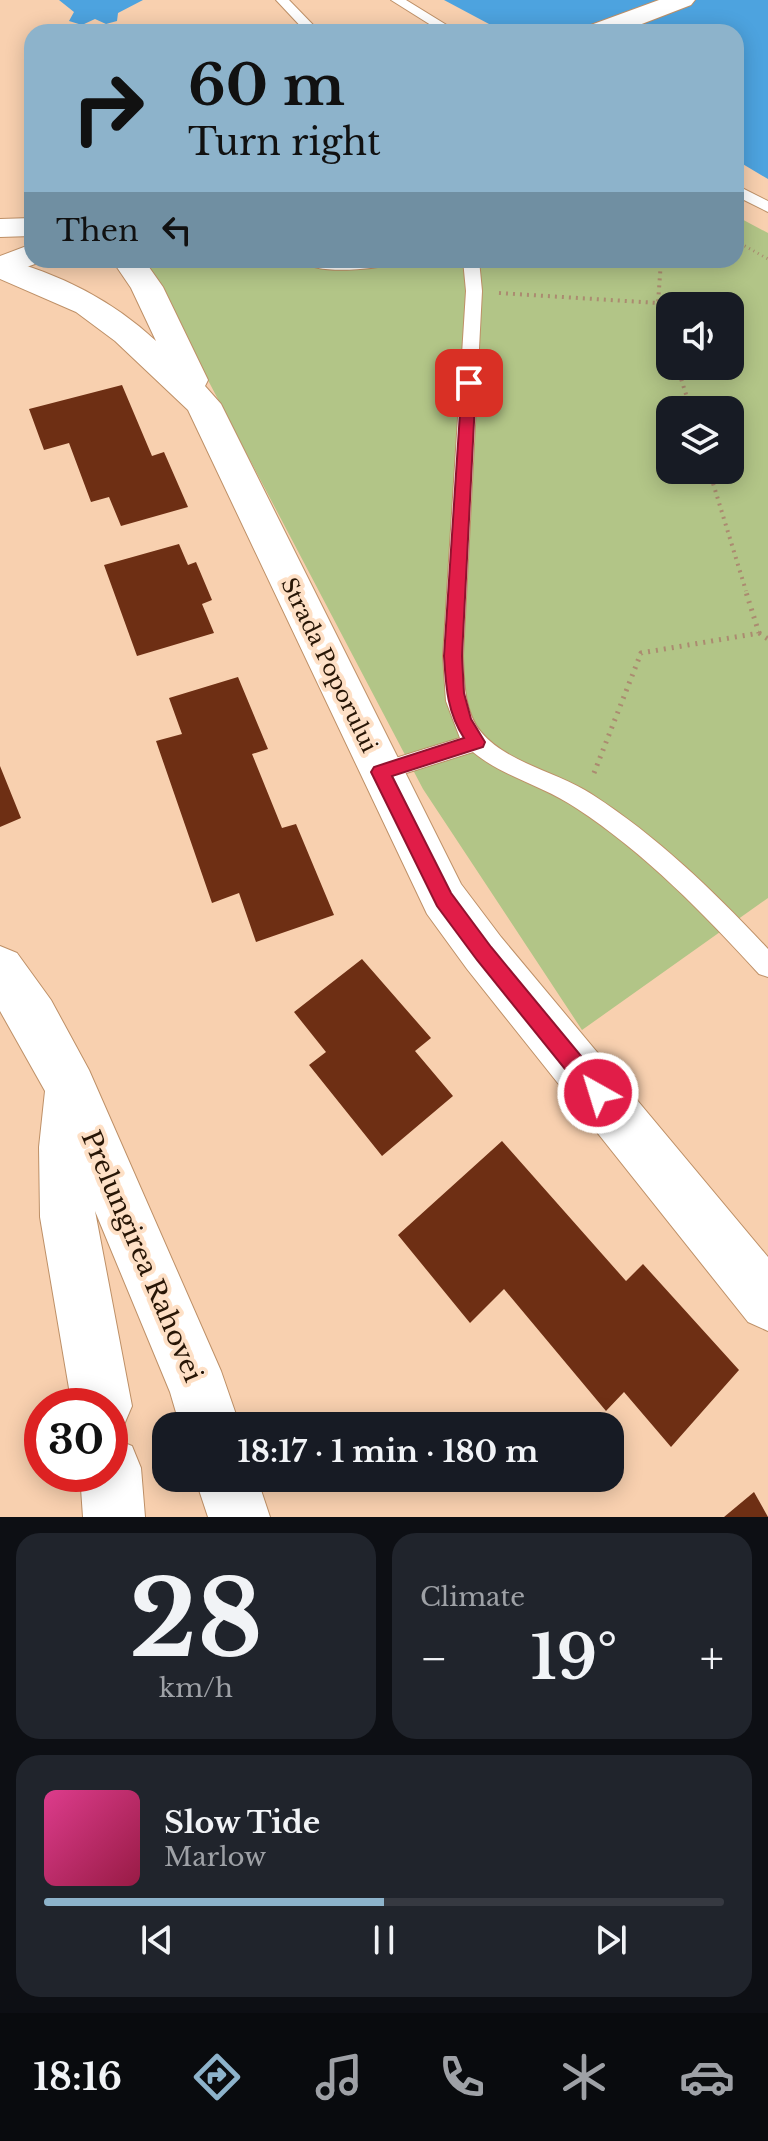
<!DOCTYPE html>
<html lang="en">
<head>
<meta charset="utf-8">
<style>
  :root { --surface:#171b24; --page:#20242c; --text:#f1f3f6; --muted:#9ea1a6; --line:#363941; --accent:#8db3cb }
  body { margin:0; font-family:"Libre Baskerville",serif; background:var(--page); color:var(--text); height:100vh; display:flex; flex-direction:column; font-size:30px; white-space:nowrap }
  * { box-sizing:border-box; margin:0 }
  p { font-size:26px; color:var(--muted) }
  .icon { flex:none; width:44px; height:44px; fill:none; stroke:currentColor; stroke-width:2; stroke-linecap:round; stroke-linejoin:round }
  .map { position:relative; height:1517px; overflow:hidden }
  .drawer { display:flex; flex-direction:column; gap:16px; padding:16px; background:#0d0f14; flex:1 }
  .drawer>* { flex:none }
  .hud { position:absolute; left:24px; top:24px; width:720px; height:244px; border-radius:24px; box-shadow:0 4px 20px #0003; background:#8db3cb; color:#111; overflow:hidden }
  .fabs { position:absolute; left:656px; top:292px; display:grid; gap:16px }
  .fabs a { display:grid; place-items:center; width:88px; height:88px; border-radius:16px; background:var(--surface); box-shadow:0 4px 20px #0003; font-size:40px }
  .speed { position:absolute; left:24px; top:1388px; display:flex; gap:16px; font-size:40px; font-weight:700; text-align:center }
  .speed>* { display:grid; place-content:center; width:104px; height:104px; border-radius:50%; background:var(--surface); box-shadow:0 4px 20px #0003; line-height:1 }
  .speed .limit { border:12px solid #d22; background:#fff; color:#111 }
  .pin { position:absolute; display:grid; place-items:center; width:68px; height:68px; color:#fff; margin:-34px; border-radius:16px; box-shadow:0 4px 12px #0006 }
  .me { position:absolute; width:88px; margin:-44px; rotate:321deg; stroke-linejoin:round; filter:drop-shadow(0 0 6px #0008) }
  .turn { display:flex; align-items:center; gap:28px; height:168px; padding:0 32px; font-size:36px }
  .turn .icon { width:104px; height:104px; stroke-width:2.5 }
  .turn b { display:block; font-size:56px; line-height:68px }
  .then { display:flex; align-items:center; height:76px; padding:0 32px; background:#0003; gap:16px; font-size:30px }
  .big { font-size:60px; font-weight:700; line-height:1.1 }
  .drawer .card { flex:1; display:flex; flex-direction:column; justify-content:center; gap:12px; min-width:0; padding:0 28px; border-radius:24px; background:var(--page) }
  .drawer .dial { align-items:center; gap:0 }
  .dial b { font-size:104px; line-height:1 }
  .song { display:flex; align-items:center; gap:24px }
  .cover { width:96px; height:96px; border-radius:12px; background:linear-gradient(135deg,hsl(330 70% 55%),hsl(340 70% 35%)) }
  .played { height:8px; border-radius:4px; background:linear-gradient(90deg,var(--accent) 50%,var(--line) 50%) }
  .keys { display:flex; justify-content:space-around; direction:ltr }
  .heat { display:flex; justify-content:space-between; align-items:center; font-size:44px; direction:ltr }
  .drawer .tiles { flex:1; display:grid; gap:16px; grid-template-columns:1fr 1fr }
  .card:last-child { grid-column:span 2 }
  .trip { position:absolute; left:152px; top:1412px; width:472px; height:80px; border-radius:24px; background:var(--surface); box-shadow:0 4px 20px #0003; font-weight:700; line-height:80px; text-align:center }
  .tab-bar { display:flex; height:128px; justify-content:space-around; align-items:center; background:#090b0e; color:var(--muted) }
  .tab-bar .icon { width:56px; height:56px }
  .tab-bar .current { color:var(--accent) }
  .tab-bar b { font-size:36px; color:var(--text) }
  .map>svg:first-child { display:block }
  .green { fill:#b2c587; fill-rule:evenodd }
  .water { fill:#4da3df }
  .building { fill:#6e2f14 }
  .lines { fill:none; stroke-linecap:round; stroke-linejoin:round }
  .lane-casing { stroke:#be9067; stroke-width:2 }
  .street-casing { stroke:#be9067; stroke-width:2 }
  .secondary-casing { stroke:#be9067; stroke-width:2 }
  .path-far2 { stroke:#ab8b70; stroke-width:3; stroke-dasharray:1 4; stroke-linecap:butt }
  .path-far1 { stroke:#ab8b70; stroke-width:4; stroke-dasharray:2 5; stroke-linecap:butt }
  .path { stroke:#ab8b70; stroke-width:5; stroke-dasharray:2 6; stroke-linecap:butt }
  .lane { fill:#fff; fill-rule:evenodd }
  .street { fill:#fff; fill-rule:evenodd }
  .secondary { fill:#fff; fill-rule:evenodd }
  .route { fill:#e11d48; stroke:#92132f; stroke-width:2 }
  .labels { text-anchor:middle; dominant-baseline:central; stroke-width:8; stroke-linejoin:round; paint-order:stroke }
  .street-label { font-size:22px; fill:#281606; stroke:#fee0c6 }
  .near-street-label { font-size:26px; fill:#281606; stroke:#fee0c6 }
</style>
</head>
<body>
<div class="map">
<svg width="768" height="1517" viewBox="0 0 768 1517">
  <rect width="100%" height="100%" fill="#f8d0af"/>
  <path class="green" d="M736 216 768 233V898L582 1030 423 789 149 268 170 260H736ZM670 306H730V366H670ZM670 410H730V470H670Z"/>
  <path class="water" d="M59 0H143L118 13 117 21 106 24 95 19 82 25 69 21 74 12Z
    M444 0H768V179L736 160V32H504Z"/>
  <path class="building" d="M122 385 152 456 164 452 188 507 121 526 109 497 91 502 69 443 44 450 29 409Z
    M179 544 188 565 196 562 212 600 202 604 214 633 137 656 104 565Z
    M238 677 268 749 252 754 282 828 296 824 334 915 256 942 239 893 212 903 156 741 182 734 169 698Z
    M0 766 21 818 0 827Z
    M362 959 431 1038 415 1051 453 1096 382 1156 309 1065 326 1052 294 1012Z
    M502 1141 626 1281 643 1264 739 1370 671 1447 624 1392 606 1411 504 1289 470 1323 398 1235Z
    M754 1492 768 1517H724Z"/>
  <g class="lines">
    <g class="lane-casing">
      <path id="lane" d="M276 0H289L320 32H306Z
        M391 0H406L458 32H442Z
        M736 185 768 201V212L736 196Z
        M299 260H400L398 263C374 269 318 276 299 260Z
        M463 260H479L482 291 463 656C464 681 464 712 481 732 508 764 559 772 593 795 658 837 715 892 768 949V977L759 974C704 914 645 853 576 808 544 786 503 777 473 752L381 781 373 779 370 772 373 765 460 738 446 701 443 656 466 291Z"/>
    </g>
    <g class="street-casing">
      <path id="street" d="M32 218V236L0 237V219Z
        M0 258C58 273 112 300 156 341L131 288 112 260H144L163 287 208 380 205 386 221 404 461 884 501 937 768 1257V1331L748 1322 467 969 427 914 188 410 115 341 76 312 0 279Z
        M0 946 17 953 51 1000 89 1070 221 1371 240 1426H180L170 1392 95 1211 132 1406 123 1427 110 1433V1406H72L40 1217 39 1147 45 1091 0 1011Z
        M110 1437 132 1446 141 1468 145 1517H83L80 1474H110Z
        M195 1478H257L270 1517H208Z"/>
    </g>
    <g class="secondary-casing">
      <path id="secondary" d="M659 0H695L691 5 621 32H584L588 26Z
        M32 244V260L43 261 0 277V256Z"/>
    </g>
    <path class="path-far2" d="M736 241 768 259"/>
    <path class="path-far1" d="M499 293 658 303 661 261
      M658 303 670 343
      M677 366 691 410
      M709 470 746 591"/>
    <path class="path" d="M759 633 768 639
      M594 773 641 653 759 633 745 589"/>
    <use href="#lane" class="lane"/>
    <use href="#street" class="street"/>
    <use href="#secondary" class="secondary"/>
  </g>
  <path class="route" d="M469 378 476 383 462 656 464 693 471 719 485 742 483 747 392 776 451 893 491 947 605 1085 608 1093 605 1100 598 1104 590 1100 477 960 437 906 371 772 374 767 464 738C447 712 446 686 444 656L462 383Z"/>
  <g class="labels">
    <g class="street-label">
      <text transform="translate(329 665) rotate(64)">Strada Poporului</text>
    </g>
    <g class="near-street-label">
      <text transform="translate(142 1256) rotate(67)">Prelungirea Rahovei</text>
    </g>
  </g>
</svg>
<div class="fabs">
<a><svg class="icon" aria-label="sound" viewBox="0 0 24 24"><path d="M4 9h4l5-4v14l-5-4H4zM17 9q2 3 0 6"/></svg></a>
<a><svg class="icon" aria-label="layers" viewBox="0 0 24 24"><path d="M12 4l9 5-9 5-9-5zM3 14l9 5 9-5"/></svg></a>
</div>
<div class="speed"><div class="limit">30</div></div>
<div class="pin" style="left:469px;top:383px;background:#d93025"><svg class="icon" aria-label="arrive" viewBox="0 0 24 24"><path d="M6 21V4h12l-3 4 3 4H6"/></svg></div>
<svg class="me" style="left:598px;top:1093px" viewBox="-20 -20 40 40"><circle r="17" fill="#e11d48" stroke="#fff" stroke-width="3"/><path d="M0-11L8 9 0 5-8 9z" fill="#fff"/></svg>
<div class="trip">18:17 · 1 min · 180 m</div>
<div class="hud">
<div class="turn"><svg class="icon" aria-label="right" viewBox="0 0 24 24"><path d="M7 20v-9h11M14 6l5 5-5 5"/></svg><div><b>60 m</b>Turn right</div></div>
<div class="then">Then<svg class="icon" aria-label="left" viewBox="0 0 24 24"><path d="M17 20v-9H6M10 6l-5 5 5 5"/></svg></div>
</div>
</div>
<section class="drawer">
<div class="tiles">
<div class="card dial"><b>28</b><p>km/h</p></div>
<div class="card"><p>Climate</p>
<div class="heat"><a>−</a><b class="big">19°</b><a>+</a></div>
</div>
<div class="card">
<div class="song"><i class="cover"></i><div><b>Slow Tide</b><p>Marlow</p></div></div>
<div class="played"></div>
<div class="keys"><svg class="icon" aria-label="previous" viewBox="0 0 24 24"><path d="M18 5L8 12l10 7zM5 5v14"/></svg><svg class="icon" aria-label="pause" viewBox="0 0 24 24"><path d="M8 5v14M16 5v14"/></svg><svg class="icon" aria-label="next" viewBox="0 0 24 24"><path d="M6 5l10 7-10 7zM19 5v14"/></svg></div>
</div>
</div>
</section>
<nav class="tab-bar">
<b>18:16</b>
<svg class="icon current" aria-label="directions" viewBox="0 0 24 24"><path d="M12 3l9 9-9 9-9-9zM9 14v-3h6M13 9l2 2-2 2"/></svg>
<svg class="icon" aria-label="music" viewBox="0 0 24 24"><path d="M9 18V5l10-2v13"/><circle cx="6" cy="18" r="3"/><circle cx="16" cy="16" r="3"/></svg>
<svg class="icon" aria-label="phone" viewBox="0 0 24 24"><path d="M5 4h4l2 5-3 2q2 4 5 5l2-3 5 2v4C11 20 4 13 5 4z"/></svg>
<svg class="icon" aria-label="climate" viewBox="0 0 24 24"><path d="M12 3v18M4 7l16 10M4 17L20 7"/></svg>
<svg class="icon" aria-label="car" viewBox="0 0 24 24"><path d="M5 17H2v-5l4-1 3-4h7l3 4 3 1v5h-3M9 17h6M6 11h13"/><circle cx="7" cy="17" r="2"/><circle cx="17" cy="17" r="2"/></svg>
</nav>
</body>
</html>
